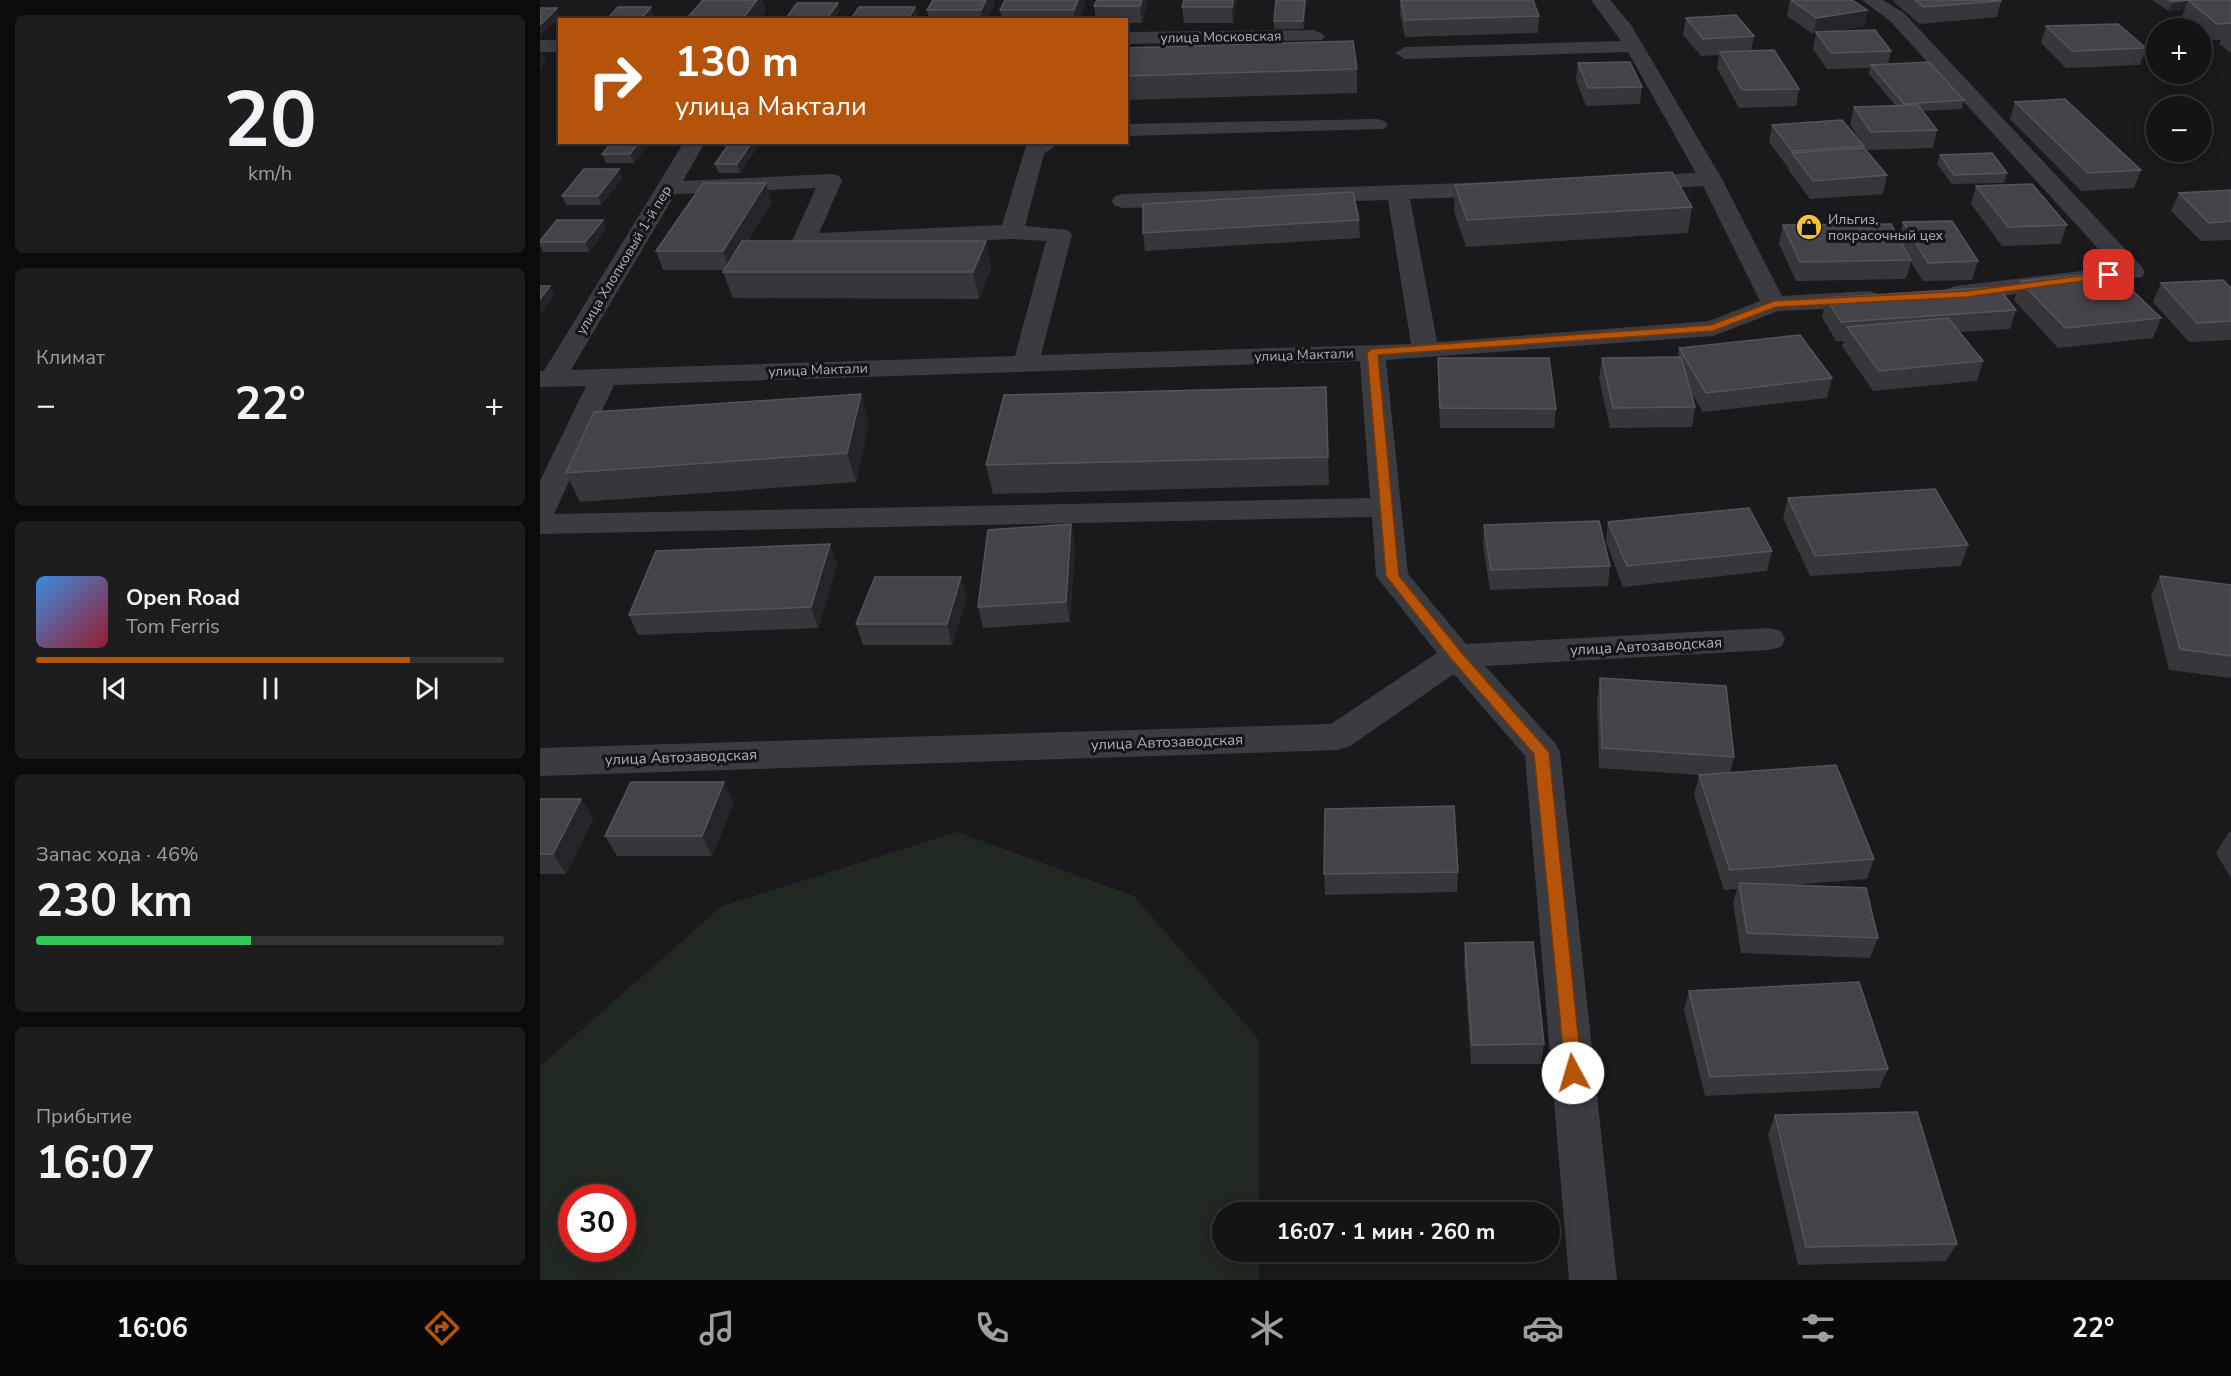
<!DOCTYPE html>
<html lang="ru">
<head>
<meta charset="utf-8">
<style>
  :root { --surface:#141416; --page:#1d1d1f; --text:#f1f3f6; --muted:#9d9ea1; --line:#333335; --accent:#b45309 }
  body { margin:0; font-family:"Nunito Sans",sans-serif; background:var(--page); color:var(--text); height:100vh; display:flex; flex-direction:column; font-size:22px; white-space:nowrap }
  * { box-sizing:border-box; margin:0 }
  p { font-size:20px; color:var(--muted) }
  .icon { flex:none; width:33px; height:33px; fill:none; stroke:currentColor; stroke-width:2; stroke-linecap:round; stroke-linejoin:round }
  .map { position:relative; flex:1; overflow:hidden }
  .panel { display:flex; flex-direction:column; gap:15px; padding:15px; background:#0b0b0c; width:540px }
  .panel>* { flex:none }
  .hud { position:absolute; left:18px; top:18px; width:570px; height:126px; border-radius:0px; box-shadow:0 3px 15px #0003,0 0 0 2px var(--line); background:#b45309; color:#fff; overflow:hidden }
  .tools { position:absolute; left:1606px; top:18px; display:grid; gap:12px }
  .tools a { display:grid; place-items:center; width:66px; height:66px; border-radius:50%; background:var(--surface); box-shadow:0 3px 15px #0003,0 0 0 2px var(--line); font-size:30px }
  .speed { position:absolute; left:18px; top:1184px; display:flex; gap:12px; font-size:30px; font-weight:700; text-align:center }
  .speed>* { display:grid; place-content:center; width:78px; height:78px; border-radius:50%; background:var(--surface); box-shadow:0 3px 15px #0003,0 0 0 2px var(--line); line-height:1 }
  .speed .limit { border:9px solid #d22; background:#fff; color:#111 }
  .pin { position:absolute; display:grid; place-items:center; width:51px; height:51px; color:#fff; margin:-26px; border-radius:12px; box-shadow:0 3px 9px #0006 }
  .me { position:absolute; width:66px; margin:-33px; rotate:354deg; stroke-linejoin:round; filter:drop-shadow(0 0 4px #0008) }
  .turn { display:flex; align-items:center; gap:21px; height:126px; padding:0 18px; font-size:27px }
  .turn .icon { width:78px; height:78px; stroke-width:2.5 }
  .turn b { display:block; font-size:42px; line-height:51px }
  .big { font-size:45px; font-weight:700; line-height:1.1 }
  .panel .widget { flex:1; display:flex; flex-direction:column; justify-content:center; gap:9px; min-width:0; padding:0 21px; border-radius:9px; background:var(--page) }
  .panel .dial { align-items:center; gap:0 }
  .dial b { font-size:78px; line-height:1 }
  .song { display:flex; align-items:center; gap:18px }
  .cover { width:72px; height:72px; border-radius:9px; background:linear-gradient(135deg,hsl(210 70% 55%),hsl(350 70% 35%)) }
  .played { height:6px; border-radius:3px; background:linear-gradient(90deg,var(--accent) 80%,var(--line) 80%) }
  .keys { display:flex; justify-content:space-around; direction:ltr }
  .heat { display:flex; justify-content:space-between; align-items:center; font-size:33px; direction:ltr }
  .charge { height:9px; border-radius:4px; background:linear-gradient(90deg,#34c759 46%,var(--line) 0) }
  .trip { position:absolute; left:672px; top:1202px; width:348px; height:60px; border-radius:30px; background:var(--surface); box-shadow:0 3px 15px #0003,0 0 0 2px var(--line); font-weight:700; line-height:60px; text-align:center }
  .menu { display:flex; height:96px; justify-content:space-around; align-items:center; background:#080809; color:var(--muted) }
  .menu .icon { width:42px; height:42px }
  .menu .active { color:var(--accent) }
  .menu b { font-size:27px; color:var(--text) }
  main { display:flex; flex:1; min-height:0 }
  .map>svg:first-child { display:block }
  .green { fill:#202822; fill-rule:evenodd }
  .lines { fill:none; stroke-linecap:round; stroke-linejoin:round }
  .minor { fill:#3b3c42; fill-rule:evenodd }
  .wall { fill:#36363b }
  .shaded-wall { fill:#252529 }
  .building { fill:#434349; stroke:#53555b; stroke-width:1.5 }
  .route { fill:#b45309; stroke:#753606; stroke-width:1.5 }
  .labels { text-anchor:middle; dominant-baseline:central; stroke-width:6; stroke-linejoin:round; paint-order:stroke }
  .far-street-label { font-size:14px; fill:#adb1bc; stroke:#151518 }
  .far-poi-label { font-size:14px; fill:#adb1bc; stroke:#151518; text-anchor:start }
  .street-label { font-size:15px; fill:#adb1bc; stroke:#151518 }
</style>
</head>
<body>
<main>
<section class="panel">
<div class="widget dial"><b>20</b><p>km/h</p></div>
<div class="widget"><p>Климат</p>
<div class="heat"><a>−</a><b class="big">22°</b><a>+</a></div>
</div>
<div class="widget">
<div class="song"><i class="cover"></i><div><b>Open Road</b><p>Tom Ferris</p></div></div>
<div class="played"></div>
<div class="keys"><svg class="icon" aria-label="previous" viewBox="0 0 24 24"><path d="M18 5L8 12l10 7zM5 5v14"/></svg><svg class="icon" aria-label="pause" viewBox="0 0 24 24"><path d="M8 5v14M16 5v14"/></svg><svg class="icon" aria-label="next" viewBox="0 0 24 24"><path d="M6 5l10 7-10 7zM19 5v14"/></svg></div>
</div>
<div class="widget"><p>Запас хода · 46%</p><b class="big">230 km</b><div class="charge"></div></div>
<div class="widget"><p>Прибытие</p><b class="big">16:07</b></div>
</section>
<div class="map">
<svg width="1691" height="1280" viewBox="0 0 1691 1280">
  <rect width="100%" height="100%" fill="#1a1a1d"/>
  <path class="green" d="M417 832 594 896 719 1040V1212H682V1251H719V1280H0V1066L182 906ZM32 1197H82V1248H32Z"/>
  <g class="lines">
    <path class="minor" d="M1051 0H1070L1091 25 1182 179 1242 296 1329 291 1338 294 1342 299 1338 304 1329 307 1238 311 1173 336 846 360 868 574 926 644 1229 628 1241 631 1245 639 1241 647 1229 650 945 666 1015 743 1020 752 1077 1280H1029L985 756 914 674 810 746 798 750 0 776V748L791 724 897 653 836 576 832 517 0 534V481L46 386 0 387V371H4L144 142H165L143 181 291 174 299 176 302 181 279 233 462 225 486 146 493 142H520L504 154 485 226 528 230 532 235 501 355 871 344 848 200 583 208 575 206 572 201 575 196 583 194 959 182 967 184 970 189 967 194 959 196 870 199 897 342 1169 321 1220 301 1163 186 1091 190 1083 188 1080 183 1083 178 1091 176 1156 173 1088 52 865 59 855 53 865 47 1081 41ZM276 188 252 241 256 246 264 248 472 239 506 241 475 356 31 370 135 194ZM820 361 830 498 14 514 74 385Z
      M1322 0H1343L1364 13 1602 267 1605 272 1602 277 1416 302 1407 299 1403 294 1407 289 1416 286 1575 267 1350 21Z
      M775 30 785 36 782 40 586 44V32Z
      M0 40H20V52H0Z
      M837 119 844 121 848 125 844 129 586 136V124Z"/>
  </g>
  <path class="wall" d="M163 0H222L226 11 219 20H149L148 17Z
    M393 0H453L454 6 447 20H389L387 10Z
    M465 0H544L545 4 539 20H462L460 10Z
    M557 0H608L602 23H586V20H556L554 6Z
    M697 0 693 23H644L642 7Z
    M736 0H766L764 29H734V21Z
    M860 0H993L999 16 998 33 865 37 860 14Z
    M1250 0 1327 10 1324 26 1288 32 1351 51 1348 64 1424 100 1422 109 1383 111 1397 130 1393 148 1327 150 1310 125 1314 107 1356 106 1329 74 1330 68 1287 69 1273 49 1276 34H1273L1247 16Z
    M1354 0H1460L1461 1 1457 17 1380 24 1354 2Z
    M1612 0H1691V53L1679 44 1681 40H1671L1662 33V28H1657L1642 16 1645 9 1629 11Z
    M375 7 377 15 374 20H311V19Z
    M1146 18 1214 36 1211 51 1259 89 1256 106 1199 108 1177 68 1179 55 1161 56 1143 35Z
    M1506 26 1606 48 1600 65 1526 68 1501 43Z
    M586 48 817 69V93L586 100Z
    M1038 63 1102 87 1100 104 1046 106 1036 80Z
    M1475 102 1601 170 1594 188 1541 191 1470 119Z
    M1232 125 1324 146 1323 148 1347 175 1343 194 1270 199 1249 171V169L1229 142Z
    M72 142H108L109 144 94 163H66L62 154Z
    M190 142H221L200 173H178L175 164Z
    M1400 155 1467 173 1464 183 1412 184 1397 164Z
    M79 169 82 179 61 205H26L22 196Z
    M226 183 232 202 208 241H446L451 268 439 299 193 298 183 272 184 270H123L116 251Z
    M915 185 1152 207 1148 233 926 247 914 211Z
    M1436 186 1527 225 1520 244 1462 246 1431 204Z
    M1691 190V240L1661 241 1631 211 1639 193Z
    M63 220 66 229 49 252H3L0 246V241Z
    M819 220 820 238 605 251 603 233Z
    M1363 222 1438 261 1432 280 1383 281 1371 262 1366 279 1256 281 1239 244 1243 225 1359 238Z
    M1480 281 1621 318 1613 338 1518 348 1474 300Z
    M1621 283 1691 288V340L1649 342 1613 302Z
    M1286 298 1476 310 1470 329 1419 332 1443 361 1437 381 1333 391 1302 346 1304 341H1296L1282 317Z
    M1139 348 1292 378 1287 398 1163 412 1151 392 1155 407 1152 427 1070 428 1059 378 1062 358 1138 357Z
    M898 358 1016 409 1014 428H900L898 377Z
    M786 387 789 485 453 494 446 465Z
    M321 394 329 423 316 482 40 502 26 473Z
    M1248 498 1428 545 1421 566 1270 576 1243 518Z
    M1068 522 1232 551 1227 571 1083 587 1066 542Z
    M531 524 535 545 530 622 443 628 438 607Z
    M944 525 1070 566 1068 586 950 590 943 545Z
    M290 544 297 565 278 628 98 635 89 615Z
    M1620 576 1691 585V678L1629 670 1611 596Z
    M427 598 412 645H323L316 624Z
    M1060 678 1194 757 1190 773 1334 859 1327 879 1250 885 1338 938 1330 958 1201 953 1193 903 1197 889 1184 890 1154 795 1159 775 1059 768 1057 699Z
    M0 799H41L53 819 26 874H0Z
    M194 802 172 856H77L65 836Z
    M1689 832H1691V878L1676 853Z
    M918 872 917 892 785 895 784 874Z
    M925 943 1004 1044 1001 1064H931L924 963Z
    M1149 991 1348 1069 1339 1088 1165 1096 1144 1010Z
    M1235 1115 1417 1244 1406 1261 1258 1265 1228 1134Z"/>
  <path class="shaded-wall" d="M217 0H222L226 11 219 20H205L204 17Z
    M446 0H453L454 6 447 20H442L441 10Z
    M538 0H544L545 4 539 20H535L534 10Z
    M602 0H608L602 23 600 6Z
    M693 0H697L693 23 692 7Z
    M765 0H766L764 29 763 21Z
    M1648 1 1645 9 1629 11 1632 2Z
    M298 3 300 11 294 20H286Z
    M111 7 114 15 110 20H100Z
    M375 7 377 15 374 20H368Z
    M17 8 20 17 0 37V25Z
    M1327 10 1324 26 1277 33 1276 32V34H1273L1277 18Z
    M2 53 6 62 0 68V56Z
    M99 142H108L109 144 94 163 90 154Z
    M212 142H221L200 173 197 164Z
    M79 169 82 179 61 205 58 196Z
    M226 183 232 202 189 270 183 251Z
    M63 220 66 229 49 252 45 242Z
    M446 241 451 268 439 299 433 272Z
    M10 286 15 295 0 315V299Z
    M321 394 329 423 316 482 307 453Z
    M531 524 535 545 530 622 526 602Z
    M290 544 297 565 278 628 271 607Z
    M421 577 427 598 412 645 407 624Z
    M184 782 194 802 172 856 162 836Z
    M41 799 53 819 26 874 13 854Z"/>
  <path class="building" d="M163 0H217L204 17H148Z
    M393 0H446L441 10H387Z
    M465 0H538L534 10H460Z
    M557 0H602L600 6H554Z
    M644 0H693L692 7H642Z
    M736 0H765L763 21H734Z
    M861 0H993L999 16 865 20Z
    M1251 0H1312L1327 10 1277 18Z
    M1375 0H1460L1461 1 1384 7Z
    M1628 0H1648L1632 2Z
    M1648 0H1691V23L1677 24Z
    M257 3H298L286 20H245Z
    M78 7H111L100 20H66Z
    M319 7H375L368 19H311Z
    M0 8H17L0 25Z
    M1196 15 1214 36 1163 39 1146 18Z
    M1578 24 1606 48 1532 51 1506 26Z
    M1335 30 1351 51 1291 53 1276 32Z
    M813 41 817 69 586 76V48Z
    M1234 50 1259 89 1202 90 1180 52Z
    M1090 62 1102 87 1048 88 1038 63Z
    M1389 62 1424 100 1364 104 1331 65Z
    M1525 99 1601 170 1548 173 1475 102Z
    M1378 105 1397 130 1331 132 1314 107Z
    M1302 120 1324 146 1252 151 1232 125Z
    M72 142H99L90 154H62Z
    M190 142H212L197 164H175Z
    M1324 148 1347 175 1273 181 1252 153Z
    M1452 153 1467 173 1414 175 1400 155Z
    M44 169H79L58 196H22Z
    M1132 172 1152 207 927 220 915 185Z
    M163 183H226L183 251H116Z
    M1492 184 1527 225 1468 227 1436 186Z
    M1691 190V221L1669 223 1639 193Z
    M813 192 819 220 603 233V204Z
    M17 220H63L45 242H0V241Z
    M1412 221 1438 261 1388 263 1363 222Z
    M1351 224 1371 260 1260 262 1243 225Z
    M202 241H446L433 272H183Z
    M1573 272 1621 318 1525 328 1480 281Z
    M1683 280 1691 288V321L1657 323 1621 283Z
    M0 286H10L0 299Z
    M1458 287 1476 310 1301 322 1286 298Z
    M1408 318 1443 361 1339 371 1307 327Z
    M1260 335 1292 378 1166 393 1139 348Z
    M1141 357 1155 407 1073 408 1062 358Z
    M898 358H1009L1016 409 900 408Z
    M786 387 788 457 446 465 464 395Z
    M321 394 307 453 26 473 54 412Z
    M1395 489 1428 545 1275 556 1248 498Z
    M1209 508 1232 551 1087 566 1068 522Z
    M1059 521 1070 566 951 570 944 525Z
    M531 524 526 602 438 607 448 530Z
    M290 544 271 607 89 615 116 551Z
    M1620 576 1691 585V656L1640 649Z
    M335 577H421L407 624H316Z
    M1060 678 1186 686 1194 757 1062 748Z
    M1296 765 1334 859 1190 870 1159 775Z
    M91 782H184L162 836H65Z
    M0 799H41L13 854H0Z
    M914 806 918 872 784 874 785 809Z
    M1199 883 1326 888 1338 938 1207 933Z
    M993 942 1004 1044 932 1045 925 943Z
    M1319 982 1348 1069 1170 1077 1149 991Z
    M1377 1112 1417 1244 1266 1247 1235 1115Z"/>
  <path class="route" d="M1569 272 1574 275 1573 277 1427 297 1236 307 1173 331 838 355 859 576 922 653 1009 752 1042 1073 1039 1079 1033 1081 1026 1079 994 754 912 660 846 576 827 352 832 349 1171 325 1234 301 1427 291Z"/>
  <defs>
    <g id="shop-disc" transform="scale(1.35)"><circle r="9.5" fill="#f4c13b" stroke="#151518"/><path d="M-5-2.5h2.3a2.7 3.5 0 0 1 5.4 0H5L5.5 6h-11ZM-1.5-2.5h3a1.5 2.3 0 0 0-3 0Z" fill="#111"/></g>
  </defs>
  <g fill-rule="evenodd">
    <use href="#shop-disc" x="1269" y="227"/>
  </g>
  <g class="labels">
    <g class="far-street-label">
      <text transform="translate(681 37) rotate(-1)">улица Московская</text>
      <text transform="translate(84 260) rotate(-59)">улица Хлопковый 1-й пер</text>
      <text transform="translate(764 355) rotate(-2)">улица Мактали</text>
      <text transform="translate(278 370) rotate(-2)">улица Мактали</text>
    </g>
    <g class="far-poi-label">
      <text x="1288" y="219">Ильгиз,<tspan x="1288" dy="16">покрасочный цех</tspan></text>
    </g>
    <g class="street-label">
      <text transform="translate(1106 646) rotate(-3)">улица Автозаводская</text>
      <text transform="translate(627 742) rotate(-2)">улица Автозаводская</text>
      <text transform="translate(141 757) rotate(-2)">улица Автозаводская</text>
    </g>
  </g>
</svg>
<div class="tools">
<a>+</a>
<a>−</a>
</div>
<div class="speed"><div class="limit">30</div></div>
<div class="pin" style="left:1569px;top:275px;background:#d93025"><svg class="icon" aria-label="arrive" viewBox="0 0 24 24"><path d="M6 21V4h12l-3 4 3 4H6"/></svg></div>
<svg class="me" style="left:1033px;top:1073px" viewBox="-20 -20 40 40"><circle r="19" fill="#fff"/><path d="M0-13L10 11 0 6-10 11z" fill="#b45309"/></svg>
<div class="trip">16:07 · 1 мин · 260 m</div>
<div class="hud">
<div class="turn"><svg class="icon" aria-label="right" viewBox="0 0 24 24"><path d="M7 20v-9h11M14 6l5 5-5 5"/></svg><div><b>130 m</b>улица Мактали</div></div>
</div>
</div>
</main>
<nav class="menu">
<b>16:06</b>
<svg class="icon active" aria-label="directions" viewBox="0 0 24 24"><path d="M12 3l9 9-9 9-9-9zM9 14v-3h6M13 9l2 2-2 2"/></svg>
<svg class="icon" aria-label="music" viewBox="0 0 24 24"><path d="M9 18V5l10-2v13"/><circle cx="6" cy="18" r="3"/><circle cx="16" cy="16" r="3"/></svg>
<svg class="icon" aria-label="phone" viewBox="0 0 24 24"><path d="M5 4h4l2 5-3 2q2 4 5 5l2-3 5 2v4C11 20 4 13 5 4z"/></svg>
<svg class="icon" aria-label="climate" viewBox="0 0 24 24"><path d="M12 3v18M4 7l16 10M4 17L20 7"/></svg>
<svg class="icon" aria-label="car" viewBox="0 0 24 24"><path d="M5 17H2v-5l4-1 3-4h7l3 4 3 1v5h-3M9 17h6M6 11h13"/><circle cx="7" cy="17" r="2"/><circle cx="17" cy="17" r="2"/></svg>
<svg class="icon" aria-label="filters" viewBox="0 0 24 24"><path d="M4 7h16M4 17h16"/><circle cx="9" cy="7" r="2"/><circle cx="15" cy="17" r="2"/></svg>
<b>22°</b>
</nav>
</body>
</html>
